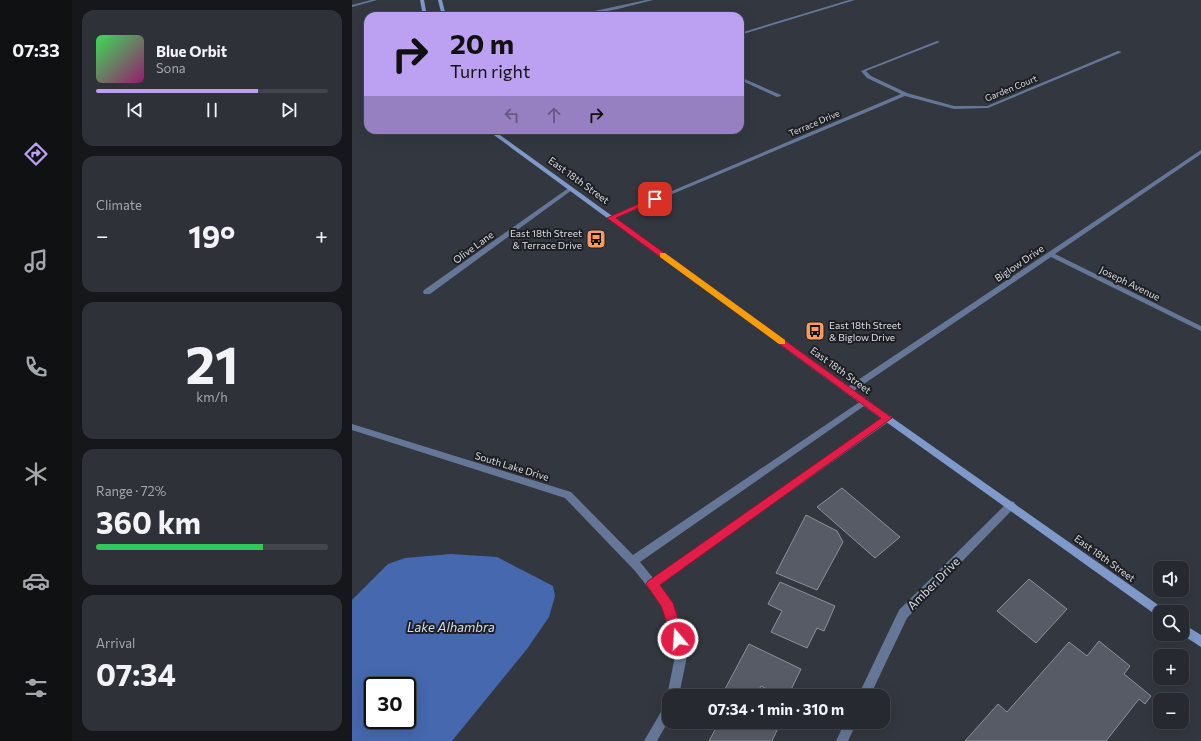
<!DOCTYPE html>
<html lang="en">
<head>
<meta charset="utf-8">
<style>
  :root { --surface:#262a30; --page:#2e3238; --text:#f1f3f6; --muted:#a4a7ab; --line:#42464c; --accent:#bca0f2 }
  body { margin:0; font-family:Commissioner,sans-serif; background:var(--page); color:var(--text); height:100vh; display:flex; flex-direction:column; font-size:15px; white-space:nowrap }
  * { box-sizing:border-box; margin:0 }
  p { font-size:13px; color:var(--muted) }
  .icon { flex:none; width:22px; height:22px; fill:none; stroke:currentColor; stroke-width:2; stroke-linecap:round; stroke-linejoin:round }
  .map { position:relative; flex:1; overflow:hidden }
  .panel { display:flex; flex-direction:column; gap:10px; padding:10px; background:#15171a; width:280px }
  .panel>* { flex:none }
  .banner { position:absolute; left:12px; top:12px; width:380px; height:122px; border-radius:12px; box-shadow:0 4px 16px #0002,0 0 0 1px var(--line); background:#bca0f2; color:#111; overflow:hidden }
  .fabs { position:absolute; left:801px; top:561px; display:grid; gap:8px }
  .fabs a { display:grid; place-items:center; width:36px; height:36px; border-radius:8px; background:var(--surface); box-shadow:0 4px 16px #0002,0 0 0 1px var(--line); font-size:20px }
  .speed { position:absolute; left:12px; top:677px; display:flex; gap:8px; font-size:20px; font-weight:700; text-align:center }
  .speed>* { display:grid; place-content:center; width:52px; height:52px; border-radius:50%; background:var(--surface); box-shadow:0 4px 16px #0002,0 0 0 1px var(--line); line-height:1 }
  .speed .limit { border:2px solid #111; border-radius:6px; background:#fff; color:#111 }
  .pin { position:absolute; display:grid; place-items:center; width:34px; height:34px; color:#fff; margin:-17px; border-radius:8px; box-shadow:0 2px 6px #0006 }
  .me { position:absolute; width:44px; margin:-22px; rotate:342deg; stroke-linejoin:round; filter:drop-shadow(0 0 3px #0008) }
  .turn { display:flex; align-items:center; gap:14px; height:84px; padding:0 20px; font-size:18px }
  .turn .icon { width:52px; height:52px; stroke-width:2.5 }
  .turn b { display:block; font-size:28px; line-height:34px }
  .lanes { display:flex; align-items:center; height:38px; padding:0 20px; background:#0003; justify-content:center; gap:20px; direction:ltr }
  .lanes .off { opacity:.35 }
  .big { font-size:30px; font-weight:700; line-height:1.1 }
  .panel .tile { flex:1; display:flex; flex-direction:column; justify-content:center; gap:6px; min-width:0; padding:0 14px; border-radius:12px; background:var(--page) }
  .panel .dial { align-items:center; gap:0 }
  .dial b { font-size:52px; line-height:1 }
  .song { display:flex; align-items:center; gap:12px }
  .cover { width:48px; height:48px; border-radius:6px; background:linear-gradient(135deg,hsl(130 70% 55%),hsl(320 70% 35%)) }
  .played { height:4px; border-radius:2px; background:linear-gradient(90deg,var(--accent) 70%,var(--line) 70%) }
  .keys { display:flex; justify-content:space-around; direction:ltr }
  .heat { display:flex; justify-content:space-between; align-items:center; font-size:22px; direction:ltr }
  .charge { height:6px; border-radius:3px; background:linear-gradient(90deg,#34c759 72%,var(--line) 0) }
  .trip { position:absolute; left:310px; top:689px; width:228px; height:40px; border-radius:12px; background:var(--surface); box-shadow:0 4px 16px #0002,0 0 0 1px var(--line); font-weight:700; line-height:40px; text-align:center }
  main { display:flex; flex:1; min-height:0 }
  .tab-bar { display:flex; flex-direction:column; width:72px; justify-content:space-around; align-items:center; background:#0f1113; color:var(--muted) }
  .tab-bar .icon { width:28px; height:28px }
  .tab-bar .current { color:var(--accent) }
  .tab-bar b { font-size:18px; color:var(--text) }
  .map>svg:first-child { display:block }
  .water { fill:#4568ae; fill-rule:evenodd }
  .building { fill:#565b65; stroke:#8b909a }
  .lines { fill:none; stroke-linecap:round; stroke-linejoin:round }
  .minor { fill:#667696; fill-rule:evenodd }
  .tertiary { fill:#667696; fill-rule:evenodd }
  .secondary { fill:#7f99cb; fill-rule:evenodd }
  .route { fill:#e11d48; stroke:#92132f }
  .slow { fill:#f59e0b }
  .labels { text-anchor:middle; dominant-baseline:central; stroke-width:4; stroke-linejoin:round; paint-order:stroke }
  .far-street-label { font-size:9px; fill:#dbdee3; stroke:#1d1f23 }
  .street-label { font-size:10px; fill:#dbdee3; stroke:#1d1f23 }
  .poi-label { font-size:10px; fill:#dbdee3; stroke:#1d1f23; text-anchor:end }
  .near-street-label { font-size:12px; fill:#dbdee3; stroke:#1d1f23 }
  .near-water-label { font-size:13px; font-style:italic; fill:#d3ddf1; stroke:#1d1f23 }
</style>
</head>
<body>
<main>
<nav class="tab-bar">
<b>07:33</b>
<svg class="icon current" aria-label="directions" viewBox="0 0 24 24"><path d="M12 3l9 9-9 9-9-9zM9 14v-3h6M13 9l2 2-2 2"/></svg>
<svg class="icon" aria-label="music" viewBox="0 0 24 24"><path d="M9 18V5l10-2v13"/><circle cx="6" cy="18" r="3"/><circle cx="16" cy="16" r="3"/></svg>
<svg class="icon" aria-label="phone" viewBox="0 0 24 24"><path d="M5 4h4l2 5-3 2q2 4 5 5l2-3 5 2v4C11 20 4 13 5 4z"/></svg>
<svg class="icon" aria-label="climate" viewBox="0 0 24 24"><path d="M12 3v18M4 7l16 10M4 17L20 7"/></svg>
<svg class="icon" aria-label="car" viewBox="0 0 24 24"><path d="M5 17H2v-5l4-1 3-4h7l3 4 3 1v5h-3M9 17h6M6 11h13"/><circle cx="7" cy="17" r="2"/><circle cx="17" cy="17" r="2"/></svg>
<svg class="icon" aria-label="filters" viewBox="0 0 24 24"><path d="M4 7h16M4 17h16"/><circle cx="9" cy="7" r="2"/><circle cx="15" cy="17" r="2"/></svg>
</nav>
<section class="panel">
<div class="tile">
<div class="song"><i class="cover"></i><div><b>Blue Orbit</b><p>Sona</p></div></div>
<div class="played"></div>
<div class="keys"><svg class="icon" aria-label="previous" viewBox="0 0 24 24"><path d="M18 5L8 12l10 7zM5 5v14"/></svg><svg class="icon" aria-label="pause" viewBox="0 0 24 24"><path d="M8 5v14M16 5v14"/></svg><svg class="icon" aria-label="next" viewBox="0 0 24 24"><path d="M6 5l10 7-10 7zM19 5v14"/></svg></div>
</div>
<div class="tile"><p>Climate</p>
<div class="heat"><a>−</a><b class="big">19°</b><a>+</a></div>
</div>
<div class="tile dial"><b>21</b><p>km/h</p></div>
<div class="tile"><p>Range · 72%</p><b class="big">360 km</b><div class="charge"></div></div>
<div class="tile"><p>Arrival</p><b class="big">07:34</b></div>
</section>
<div class="map">
<svg width="849" height="741" viewBox="0 0 849 741">
  <rect width="100%" height="100%" fill="#333840"/>
  <path class="water" d="M 99,554 L 145,557 L 201,586 L 203,596 L 197,617 L 175,649 L 100,741 L 0,741 L 0,600 L 36,564 L 53,558 ZM 21,686 L 55,686 L 55,720 L 21,720 Z"/>
  <g class="building">
    <path d="M 490,488 L 548,537 L 523,558 L 465,507 Z"/>
    <path d="M 454,515 L 485,531 L 491,542 L 465,590 L 424,573 Z"/>
    <path d="M 677,579 L 715,609 L 684,643 L 645,611 Z"/>
    <path d="M 428,582 L 483,606 L 472,631 L 465,628 L 455,648 L 419,632 L 430,611 L 416,604 Z"/>
    <path d="M 747,641 L 778,666 L 772,674 L 799,696 L 793,704 L 787,699 L 754,741 L 613,741 L 646,704 L 655,712 L 717,642 L 735,656 Z"/>
    <path d="M 397,644 L 449,669 L 436,696 L 428,696 L 409,686 L 404,696 L 387,696 L 373,689 Z"/>
    <path d="M 367,722 L 419,722 L 427,726 L 420,741 L 357,741 Z"/>
  </g>
  <g class="lines">
    <g class="minor">
      <path d="M 294,0 L 301,0 L 266,9 L 228,16 L 219,16 Z"/>
      <path d="M 497,0 L 503,0 L 388,35 L 388,33 Z"/>
      <path d="M 585,41 L 588,42 L 514,71 L 519,76 L 555,93 L 602,106 L 635,106 L 766,51 L 770,52 L 636,108 L 602,109 L 553,96 L 261,219 L 257,219 L 256,218 L 549,94 L 515,78 L 509,71 Z"/>
      <path d="M 388,77 L 429,95 L 429,96 L 425,97 L 388,80 Z"/>
      <path d="M 849,150 L 849,154 L 703,254 L 849,326 L 849,331 L 699,257 L 500,392 L 494,392 L 493,390 L 494,388 Z"/>
      <path d="M 218,187 L 221,189 L 220,190 L 78,294 L 72,294 L 71,292 L 72,290 Z"/>
      <path d="M 512,399 L 515,400 L 516,402 L 515,404 L 288,562 L 301,578 L 533,416 L 539,416 L 540,418 L 539,420 L 307,585 L 320,603 L 336,651 L 327,696 L 317,696 L 317,700 L 315,696 L 324,651 L 310,605 L 283,571 L 213,498 L 0,430 L 0,424 L 219,492 L 281,555 Z"/>
      <path d="M 659,501 L 662,502 L 664,505 L 662,508 L 555,618 L 518,696 L 506,696 L 547,610 L 656,502 Z"/>
      <path d="M 317,703 L 317,720 L 305,741 L 292,741 L 313,705 Z"/>
      <path d="M 493,722 L 505,722 L 496,741 L 484,741 Z"/>
    </g>
    <path class="tertiary" d="M 19,0 L 25,0 L 0,7 L 0,5 Z"/>
    <g class="secondary">
      <path d="M 68,0 L 72,0 L 75,16 L 71,16 Z"/>
      <path d="M 86,0 L 90,0 L 94,16 L 90,16 Z"/>
      <path d="M 135,130 L 141,130 L 522,405 L 812,609 L 813,612 L 808,612 L 808,617 L 804,615 L 516,409 Z"/>
      <path d="M 830,623 L 849,635 L 849,647 L 829,634 Z"/>
    </g>
  </g>
  <path class="route" d="M 300,198 L 306,199 L 264,218 L 540,418 L 308,585 L 321,603 L 333,639 L 331,643 L 326,645 L 322,643 L 309,606 L 294,584 L 296,581 L 529,418 L 255,218 Z"/>
  <path class="slow" d="M 308,253 L 313,253 L 433,340 L 433,344 L 427,344 L 308,257 Z"/>
  <defs>
    <g id="bus-square" transform="scale(1)"><rect x="-9" y="-9" width="18" height="18" rx="4" fill="#fe9b58" stroke="#1d1f23"/><path d="M-5-6H5V4H4V6H2V4H-2V6H-4V4H-5ZM-3.5-4V0h7V-4ZM-3.5 1.2v1.5H-2V1.2ZM2 1.2v1.5H3.5V1.2Z" fill="#111"/></g>
  </defs>
  <g fill-rule="evenodd">
    <use href="#bus-square" x="244" y="239"/>
    <use href="#bus-square" x="463" y="331"/>
  </g>
  <g class="labels">
    <g class="far-street-label">
      <text transform="translate(659 88) rotate(-22)">Garden Court</text>
      <text transform="translate(462 123) rotate(-23)">Terrace Drive</text>
    </g>
    <g class="street-label">
      <text transform="translate(227 180) rotate(36)">East 18th Street</text>
      <text transform="translate(121 247) rotate(-36)">Olive Lane</text>
      <text transform="translate(667 263) rotate(-34)">Biglow Drive</text>
      <text transform="translate(778 283) rotate(26)">Joseph Avenue</text>
      <text transform="translate(489 370) rotate(36)">East 18th Street</text>
      <text transform="translate(160 466) rotate(17)">South Lake Drive</text>
      <text transform="translate(753 558) rotate(36)">East 18th Street</text>
    </g>
    <g class="poi-label">
      <text x="230" y="233">East 18th Street<tspan x="230" dy="12">&amp; Terrace Drive</tspan></text>
      <text x="477" y="325" text-anchor="start">East 18th Street<tspan x="477" dy="12">&amp; Biglow Drive</tspan></text>
    </g>
    <g class="near-street-label">
      <text transform="translate(581 583) rotate(-45)">Amber Drive</text>
    </g>
    <g class="near-water-label">
      <text x="99" y="627">Lake Alhambra</text>
    </g>
  </g>
</svg>
<div class="fabs">
<a><svg class="icon" aria-label="sound" viewBox="0 0 24 24"><path d="M4 9h4l5-4v14l-5-4H4zM17 9q2 3 0 6"/></svg></a>
<a><svg class="icon" aria-label="search" viewBox="0 0 24 24"><circle cx="10" cy="10" r="6"/><path d="M15 15l6 6"/></svg></a>
<a>+</a>
<a>−</a>
</div>
<div class="speed"><div class="limit">30</div></div>
<div class="pin" style="left:303px;top:199px;background:#d93025"><svg class="icon" aria-label="arrive" viewBox="0 0 24 24"><path d="M6 21V4h12l-3 4 3 4H6"/></svg></div>
<svg class="me" style="left:326px;top:639px" viewBox="-20 -20 40 40"><circle r="17" fill="#e11d48" stroke="#fff" stroke-width="3"/><path d="M0-11L8 9 0 5-8 9z" fill="#fff"/></svg>
<div class="trip">07:34 · 1 min · 310 m</div>
<div class="banner">
<div class="turn"><svg class="icon" aria-label="right" viewBox="0 0 24 24"><path d="M7 20v-9h11M14 6l5 5-5 5"/></svg><div><b>20 m</b>Turn right</div></div>
<div class="lanes"><svg class="icon off" aria-label="left" viewBox="0 0 24 24"><path d="M17 20v-9H6M10 6l-5 5 5 5"/></svg><svg class="icon off" aria-label="ahead" viewBox="0 0 24 24"><path d="M12 20V5M6 11l6-6 6 6"/></svg><svg class="icon" aria-label="right" viewBox="0 0 24 24"><path d="M7 20v-9h11M14 6l5 5-5 5"/></svg></div>
</div>
</div>
</main>
</body>
</html>
